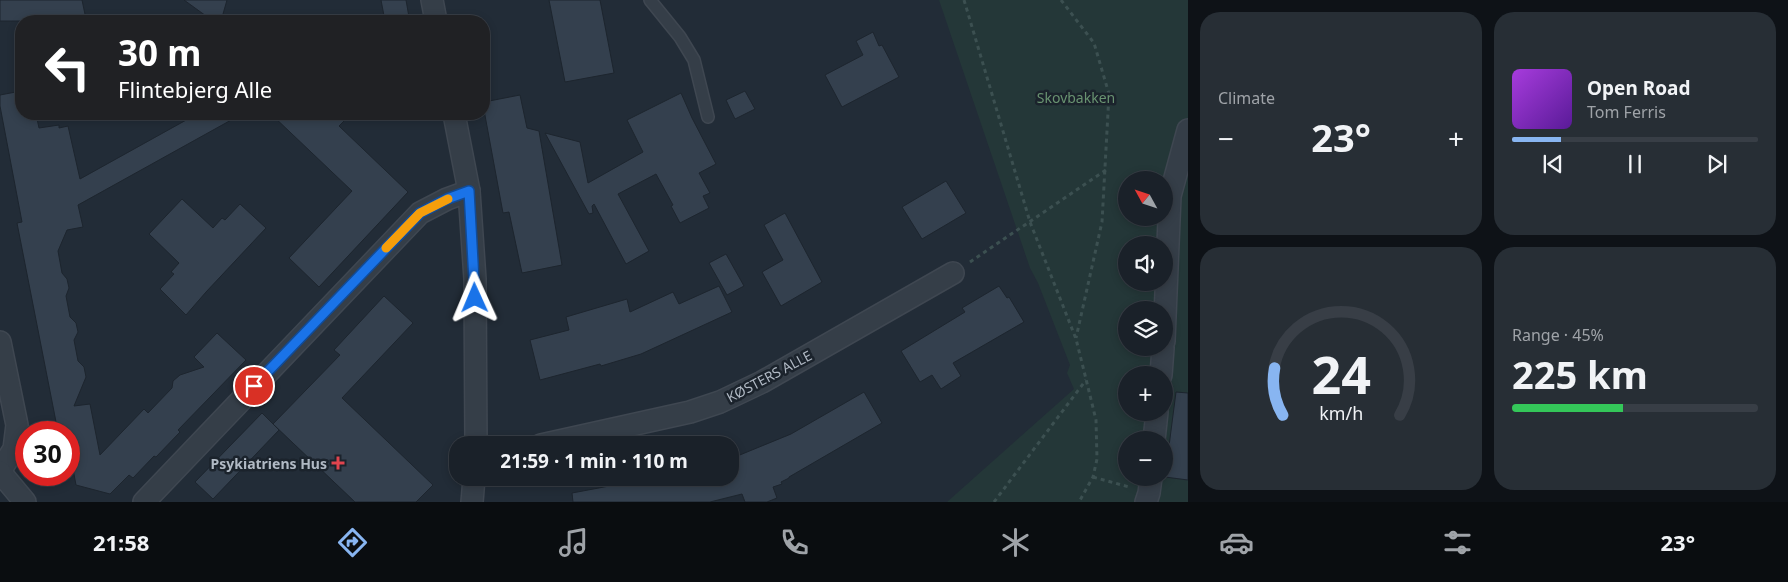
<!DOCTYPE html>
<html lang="en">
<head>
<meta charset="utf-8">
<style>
  :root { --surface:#1a2129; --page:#272e35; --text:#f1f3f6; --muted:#9fa3a8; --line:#383e46; --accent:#88b5f1 }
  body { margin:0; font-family:"Noto Sans",sans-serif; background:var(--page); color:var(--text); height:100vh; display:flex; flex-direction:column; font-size:19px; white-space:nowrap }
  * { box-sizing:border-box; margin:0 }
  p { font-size:16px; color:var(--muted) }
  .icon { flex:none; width:28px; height:28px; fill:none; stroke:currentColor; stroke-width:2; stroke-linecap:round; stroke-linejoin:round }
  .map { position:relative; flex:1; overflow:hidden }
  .drawer { display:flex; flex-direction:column; gap:12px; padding:12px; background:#0e1217; width:600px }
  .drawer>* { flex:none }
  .banner { position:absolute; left:15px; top:15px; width:475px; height:105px; border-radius:20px; box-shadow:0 2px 8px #0003,0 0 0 1px var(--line); background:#202124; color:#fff; overflow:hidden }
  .needle { width:32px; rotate:310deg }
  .tools { position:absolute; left:1118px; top:171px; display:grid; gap:10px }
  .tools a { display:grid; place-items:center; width:55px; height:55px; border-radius:50%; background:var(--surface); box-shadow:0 2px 8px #0003,0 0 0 1px var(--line); font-size:25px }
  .speed { position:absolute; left:15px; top:421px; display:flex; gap:10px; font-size:25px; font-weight:700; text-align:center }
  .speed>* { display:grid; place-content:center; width:65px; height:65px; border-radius:50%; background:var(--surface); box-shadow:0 2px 8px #0003,0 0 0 1px var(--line); line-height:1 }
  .speed .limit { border:8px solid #d22; background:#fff; color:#111 }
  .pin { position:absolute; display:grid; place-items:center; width:42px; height:42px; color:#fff; margin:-21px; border:2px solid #fff; border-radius:50%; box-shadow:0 1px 5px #0007 }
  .me { position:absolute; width:55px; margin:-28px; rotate:359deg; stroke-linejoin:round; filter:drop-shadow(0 0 4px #0008) }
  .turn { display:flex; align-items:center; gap:18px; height:105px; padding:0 20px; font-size:22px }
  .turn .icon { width:65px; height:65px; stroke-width:2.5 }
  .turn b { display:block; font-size:35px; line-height:42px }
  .big { font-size:38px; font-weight:700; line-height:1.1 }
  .drawer .tile { flex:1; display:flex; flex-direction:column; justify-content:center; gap:8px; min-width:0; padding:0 18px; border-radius:20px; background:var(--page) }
  .drawer .dial { align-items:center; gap:0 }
  .dial svg { height:130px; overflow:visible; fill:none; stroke:var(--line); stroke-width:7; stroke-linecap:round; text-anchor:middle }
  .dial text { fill:var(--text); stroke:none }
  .song { display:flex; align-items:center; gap:15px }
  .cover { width:60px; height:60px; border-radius:8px; background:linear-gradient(135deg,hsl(280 70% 55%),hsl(270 70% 35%)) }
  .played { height:5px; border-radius:2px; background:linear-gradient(90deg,var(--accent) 20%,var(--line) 20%) }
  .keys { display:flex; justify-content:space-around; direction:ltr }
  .heat { display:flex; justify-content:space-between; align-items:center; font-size:28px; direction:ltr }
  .charge { height:8px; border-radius:4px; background:linear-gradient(90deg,#34c759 45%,var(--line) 0) }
  .drawer .tiles { flex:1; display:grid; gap:12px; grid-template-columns:repeat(2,1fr) }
  .trip { position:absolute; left:449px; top:436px; width:290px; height:50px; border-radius:20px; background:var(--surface); box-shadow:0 2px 8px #0003,0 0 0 1px var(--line); font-weight:700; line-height:50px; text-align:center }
  .menu { display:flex; height:80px; justify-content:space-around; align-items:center; background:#0a0d10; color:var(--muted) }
  .menu .icon { width:35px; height:35px }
  .menu .on { color:var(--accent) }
  .menu b { font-size:22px; color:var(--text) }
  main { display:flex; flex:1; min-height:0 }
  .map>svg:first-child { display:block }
  .green { fill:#243738; fill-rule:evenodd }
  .building { fill:#34404e; stroke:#1d252e }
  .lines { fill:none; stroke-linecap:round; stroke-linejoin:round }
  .lane-casing { stroke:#3f4751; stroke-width:14 }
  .street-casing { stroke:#3f4751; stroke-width:24 }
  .path { stroke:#3c5051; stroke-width:3; stroke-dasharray:4 4; stroke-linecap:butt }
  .lane { stroke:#353e48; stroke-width:11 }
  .street { stroke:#353e48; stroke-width:21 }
  .route-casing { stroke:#114b97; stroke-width:12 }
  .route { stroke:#1a73e8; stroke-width:9 }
  .slow { stroke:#f59e0b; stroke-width:9 }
  .health-dot { fill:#e0444e; stroke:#1b232c; stroke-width:2 }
  .labels { text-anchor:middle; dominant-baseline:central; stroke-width:5; stroke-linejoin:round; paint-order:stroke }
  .park-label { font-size:14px; fill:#699371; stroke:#1b232c }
  .street-label { font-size:14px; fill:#b0b9c4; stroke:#1b232c }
  .poi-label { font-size:14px; font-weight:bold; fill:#b0b9c4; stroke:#1b232c; text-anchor:end }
</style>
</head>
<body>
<main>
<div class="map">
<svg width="1188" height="502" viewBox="0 0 1188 502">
  <rect width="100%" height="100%" fill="#222c37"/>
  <path class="green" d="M 939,0 L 1188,0 L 1188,502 L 947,502 L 1074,389 L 1067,373 L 1070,365 L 1038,283 L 1030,268 ZM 1126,180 L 1164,180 L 1164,218 L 1126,218 ZM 1126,245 L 1164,245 L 1164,282 L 1126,282 ZM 1126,310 L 1164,310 L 1164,348 L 1126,348 ZM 1126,375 L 1164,375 L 1164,412 L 1126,412 ZM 1126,440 L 1164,440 L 1164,478 L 1126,478 Z"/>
  <g class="building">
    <path d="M 0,0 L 82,0 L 86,19 L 75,21 L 0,21 Z"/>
    <path d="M 184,0 L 227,0 L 221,21 L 213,21 Z"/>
    <path d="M 381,0 L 406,0 L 409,17 L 385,21 Z"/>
    <path d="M 549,0 L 600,0 L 614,73 L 565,82 Z"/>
    <path d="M 873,32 L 879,46 L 882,45 L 899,77 L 842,107 L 825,75 L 863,55 L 856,41 Z"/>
    <path d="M 21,91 L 21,114 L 36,114 L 39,128 L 59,125 L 59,128 L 68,126 L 80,179 L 197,114 L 242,114 L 78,205 L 83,227 L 67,230 L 58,251 L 62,273 L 67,279 L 69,288 L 66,296 L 70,317 L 76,323 L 78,332 L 74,340 L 78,361 L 84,367 L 86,377 L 74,406 L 90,404 L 100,455 L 144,409 L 148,413 L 172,388 L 173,381 L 180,375 L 204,367 L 194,357 L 217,333 L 246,360 L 178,430 L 180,432 L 156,457 L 154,456 L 133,478 L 129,475 L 110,494 L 76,485 L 71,458 L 69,458 L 69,432 L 58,432 L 17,223 L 22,222 L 0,106 L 0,95 Z"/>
    <path d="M 745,91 L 755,109 L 735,119 L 726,100 Z"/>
    <path d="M 681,93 L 692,118 L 716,164 L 699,173 L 710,193 L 703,196 L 709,208 L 680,223 L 671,206 L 673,205 L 656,174 L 618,194 L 649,251 L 626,264 L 594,204 L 592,206 L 593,213 L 589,214 L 545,133 L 580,142 L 588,183 L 643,152 L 627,120 Z"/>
    <path d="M 520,95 L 527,128 L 539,131 L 562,265 L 522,273 L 509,212 L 503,213 L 484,110 L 484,102 Z"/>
    <path d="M 271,114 L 351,114 L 339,126 L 408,192 L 319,287 L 289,258 L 352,191 Z"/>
    <path d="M 946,181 L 966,213 L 922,239 L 902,207 Z"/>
    <path d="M 182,199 L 213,228 L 222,218 L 225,220 L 240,204 L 266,228 L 206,292 L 186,315 L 160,289 L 174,274 L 171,272 L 179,263 L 149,234 Z"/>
    <path d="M 785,213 L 822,282 L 781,306 L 762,272 L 783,260 L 764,225 Z"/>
    <path d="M 726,254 L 744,286 L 727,295 L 709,263 Z"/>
    <path d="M 719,286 L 732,312 L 641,354 L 601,366 L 600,364 L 540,380 L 530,340 L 569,330 L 566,317 L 627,299 L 630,312 L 673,292 L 679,304 Z"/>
    <path d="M 999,286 L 1007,298 L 1009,297 L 1024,322 L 953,363 L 961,376 L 941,389 L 932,375 L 920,382 L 901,351 L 965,312 L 962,308 Z"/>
    <path d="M 384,296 L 413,323 L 342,398 L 433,485 L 416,502 L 355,502 L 273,424 L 340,355 L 334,350 Z"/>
    <path d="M 864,392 L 882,423 L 789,477 L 789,478 L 781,482 L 782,484 L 773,487 L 777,498 L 767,502 L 745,502 L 742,494 L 710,502 L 573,502 L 572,493 L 652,478 L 730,478 L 730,459 L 791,434 Z"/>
    <path d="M 1176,392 L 1188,393 L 1188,480 L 1165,477 Z"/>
    <path d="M 262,413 L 279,430 L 213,499 L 195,482 Z"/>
  </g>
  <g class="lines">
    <g class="lane-casing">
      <path id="lane" d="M 650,0 L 680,37 L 694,60 L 708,117"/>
    </g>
    <g class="street-casing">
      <g id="street">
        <path d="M 432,0 L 436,21"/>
        <path d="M 454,114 L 469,191 L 475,279 L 476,445"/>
        <path d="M 1164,341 L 1170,196 L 1188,130"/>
        <path d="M 0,342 L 17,425 L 14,449 L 0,471"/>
        <path d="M 1161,375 L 1163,348"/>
        <path d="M 1154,440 L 1157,412"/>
        <path d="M 541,445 L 690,412 L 720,402 L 762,382 L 953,273"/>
        <path d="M 0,472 L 25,502"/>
        <path d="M 144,502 L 420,213 L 447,199 L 469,191"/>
        <path d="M 472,502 L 474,478"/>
        <path d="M 1146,502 L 1149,493 L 1151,478"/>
      </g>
    </g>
    <g class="path">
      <path d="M 964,0 L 1030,222 L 1076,339 L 1086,379 L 1096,420 L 1097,459 L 1093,477 L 1079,502"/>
      <path d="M 1061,0 L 1094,43 L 1109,94 L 1102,222 L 1076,338"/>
      <path d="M 970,262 L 1106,170"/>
      <path d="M 1093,477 L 1129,487"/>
      <path d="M 994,502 L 1086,380"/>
    </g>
    <use href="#lane" class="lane"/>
    <use href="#street" class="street"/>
  </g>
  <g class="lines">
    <g class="route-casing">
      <path id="route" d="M 254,386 L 420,213 L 447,199 L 469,191 L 475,298"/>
    </g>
    <use href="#route" class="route"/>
    <path class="slow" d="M 386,248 L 420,213 L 448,199"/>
  </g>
  <path class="health-dot" d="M335.5 455.5h5v5h5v5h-5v5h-5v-5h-5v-5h5z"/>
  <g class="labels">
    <g class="park-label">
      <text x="1076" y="97">Skovbakken</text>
    </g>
    <g class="street-label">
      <text transform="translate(769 376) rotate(-28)">KØSTERS ALLE</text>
    </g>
    <g class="poi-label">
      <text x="327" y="463">Psykiatriens Hus</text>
    </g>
  </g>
</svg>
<div class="tools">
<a><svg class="needle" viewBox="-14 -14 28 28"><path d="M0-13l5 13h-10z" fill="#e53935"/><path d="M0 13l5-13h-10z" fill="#9fa3a8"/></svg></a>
<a><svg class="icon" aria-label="sound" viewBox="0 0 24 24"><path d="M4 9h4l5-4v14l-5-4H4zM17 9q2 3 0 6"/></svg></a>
<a><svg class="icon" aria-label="layers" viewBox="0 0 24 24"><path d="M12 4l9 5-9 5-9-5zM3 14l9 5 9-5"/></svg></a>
<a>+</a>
<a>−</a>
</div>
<div class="speed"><div class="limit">30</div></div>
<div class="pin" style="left:254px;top:386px;background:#d93025"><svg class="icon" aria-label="arrive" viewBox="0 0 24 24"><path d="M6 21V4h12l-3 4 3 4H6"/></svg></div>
<svg class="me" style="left:475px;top:298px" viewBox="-20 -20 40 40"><path d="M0-17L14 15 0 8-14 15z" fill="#1a73e8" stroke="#fff" stroke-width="4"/></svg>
<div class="trip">21:59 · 1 min · 110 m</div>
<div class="banner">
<div class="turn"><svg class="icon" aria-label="left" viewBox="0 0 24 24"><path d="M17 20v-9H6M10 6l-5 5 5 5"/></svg><div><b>30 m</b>Flintebjerg Alle</div></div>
</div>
</div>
<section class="drawer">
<div class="tiles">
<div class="tile"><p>Climate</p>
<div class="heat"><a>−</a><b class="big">23°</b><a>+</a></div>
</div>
<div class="tile">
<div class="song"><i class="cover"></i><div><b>Open Road</b><p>Tom Ferris</p></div></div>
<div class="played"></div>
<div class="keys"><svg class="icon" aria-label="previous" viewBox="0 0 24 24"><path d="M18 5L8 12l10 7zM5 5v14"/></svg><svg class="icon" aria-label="pause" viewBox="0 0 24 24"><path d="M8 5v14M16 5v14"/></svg><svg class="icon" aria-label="next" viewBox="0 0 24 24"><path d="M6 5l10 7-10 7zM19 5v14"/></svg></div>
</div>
<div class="tile dial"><svg viewBox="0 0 100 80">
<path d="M14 69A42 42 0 1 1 86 69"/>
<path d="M14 69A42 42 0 0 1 9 40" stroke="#88b5f1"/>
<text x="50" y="56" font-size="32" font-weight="700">24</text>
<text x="50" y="72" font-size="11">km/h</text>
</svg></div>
<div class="tile"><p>Range · 45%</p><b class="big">225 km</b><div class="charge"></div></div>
</div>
</section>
</main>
<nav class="menu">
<b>21:58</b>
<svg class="icon on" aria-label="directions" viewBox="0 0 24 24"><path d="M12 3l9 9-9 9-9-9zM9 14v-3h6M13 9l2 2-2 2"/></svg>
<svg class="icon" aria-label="music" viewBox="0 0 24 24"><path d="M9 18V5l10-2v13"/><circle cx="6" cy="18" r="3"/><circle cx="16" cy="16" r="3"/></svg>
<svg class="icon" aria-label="phone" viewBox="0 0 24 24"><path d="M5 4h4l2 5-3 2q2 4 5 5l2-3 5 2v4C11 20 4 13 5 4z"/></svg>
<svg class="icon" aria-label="climate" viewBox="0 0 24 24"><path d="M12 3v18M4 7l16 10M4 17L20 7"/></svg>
<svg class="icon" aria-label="car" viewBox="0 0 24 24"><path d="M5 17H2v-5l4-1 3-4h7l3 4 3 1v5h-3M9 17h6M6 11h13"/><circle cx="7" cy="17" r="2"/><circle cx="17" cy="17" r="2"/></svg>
<svg class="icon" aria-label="filters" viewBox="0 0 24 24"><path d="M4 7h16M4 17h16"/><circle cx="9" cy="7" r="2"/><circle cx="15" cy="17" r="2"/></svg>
<b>23°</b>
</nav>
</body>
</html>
